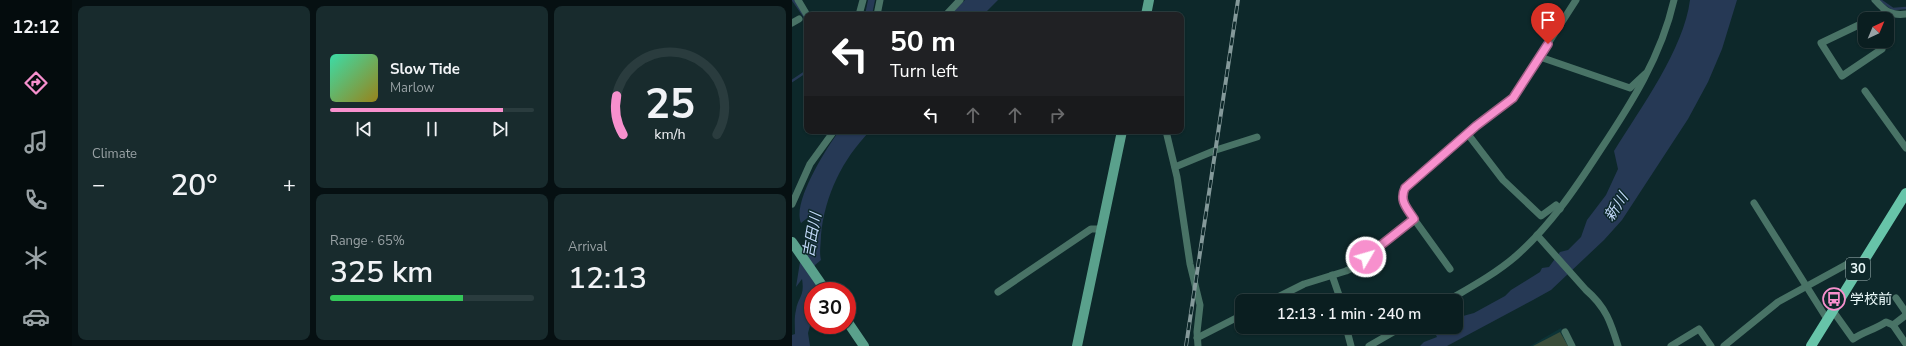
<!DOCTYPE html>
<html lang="en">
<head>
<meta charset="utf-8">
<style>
  :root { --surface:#0a1e20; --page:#182b2d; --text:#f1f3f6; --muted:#99a2a5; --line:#2a3c3e; --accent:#f790cd }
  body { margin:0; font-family:"Nunito Sans","Noto Sans JP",sans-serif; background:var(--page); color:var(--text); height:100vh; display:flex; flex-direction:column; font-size:15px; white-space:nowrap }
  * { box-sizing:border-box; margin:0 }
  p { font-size:13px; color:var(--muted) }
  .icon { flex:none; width:22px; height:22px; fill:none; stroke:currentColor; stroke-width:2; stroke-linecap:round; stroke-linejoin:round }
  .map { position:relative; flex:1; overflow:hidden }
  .drawer { display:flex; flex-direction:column; gap:6px; padding:6px; background:#061012; width:720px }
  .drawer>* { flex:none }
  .top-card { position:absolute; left:12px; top:12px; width:380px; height:122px; border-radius:8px; box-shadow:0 1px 3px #0004,0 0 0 1px var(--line); background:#202124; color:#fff; overflow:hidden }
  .needle { width:26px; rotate:44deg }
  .buttons { position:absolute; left:1066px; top:12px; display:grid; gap:8px }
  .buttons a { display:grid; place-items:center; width:36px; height:36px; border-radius:8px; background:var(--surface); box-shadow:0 1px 3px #0004,0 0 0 1px var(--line); font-size:20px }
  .speed { position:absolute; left:12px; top:282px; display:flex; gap:8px; font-size:20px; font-weight:700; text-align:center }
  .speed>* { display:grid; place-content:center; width:52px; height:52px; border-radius:50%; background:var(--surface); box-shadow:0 1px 3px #0004,0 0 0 1px var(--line); line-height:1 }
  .speed .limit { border:6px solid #d22; background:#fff; color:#111 }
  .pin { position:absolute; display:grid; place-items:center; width:34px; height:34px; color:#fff; margin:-41px -17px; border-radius:50% 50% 50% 0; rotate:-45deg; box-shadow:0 0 4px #0007 }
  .pin .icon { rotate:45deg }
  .me { position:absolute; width:44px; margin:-22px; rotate:52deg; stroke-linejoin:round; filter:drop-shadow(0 0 3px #0008) }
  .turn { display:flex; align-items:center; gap:14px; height:84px; padding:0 20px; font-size:18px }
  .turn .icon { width:52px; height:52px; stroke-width:2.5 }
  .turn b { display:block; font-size:28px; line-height:34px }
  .lanes { display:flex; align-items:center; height:38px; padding:0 20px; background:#0003; justify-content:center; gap:20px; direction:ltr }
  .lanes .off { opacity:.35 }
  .big { font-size:30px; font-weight:600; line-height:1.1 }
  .drawer .widget { flex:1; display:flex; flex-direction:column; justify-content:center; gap:6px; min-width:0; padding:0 14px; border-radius:8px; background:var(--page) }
  .drawer .dial { align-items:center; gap:0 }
  .dial svg { height:104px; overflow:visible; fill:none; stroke:var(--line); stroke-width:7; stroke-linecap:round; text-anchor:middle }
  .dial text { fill:var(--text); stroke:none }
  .song { display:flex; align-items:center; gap:12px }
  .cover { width:48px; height:48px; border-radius:6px; background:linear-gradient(135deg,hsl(160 70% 55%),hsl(50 70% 35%)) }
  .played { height:4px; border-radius:2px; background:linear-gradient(90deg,var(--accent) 85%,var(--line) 85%) }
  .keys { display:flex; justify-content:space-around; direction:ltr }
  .heat { display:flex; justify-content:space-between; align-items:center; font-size:22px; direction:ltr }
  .charge { height:6px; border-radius:3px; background:linear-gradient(90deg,#34c759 65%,var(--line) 0) }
  .drawer .tiles { flex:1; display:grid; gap:6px; grid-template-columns:repeat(3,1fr) }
  .widget:first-child { grid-row:span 2 }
  .trip { position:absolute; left:443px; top:294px; width:228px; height:40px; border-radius:8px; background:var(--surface); box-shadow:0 1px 3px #0004,0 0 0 1px var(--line); font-weight:600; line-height:40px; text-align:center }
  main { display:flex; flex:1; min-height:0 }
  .tab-bar { display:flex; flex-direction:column; width:72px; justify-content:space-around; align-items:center; background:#040c0d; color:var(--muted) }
  .tab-bar .icon { width:28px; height:28px }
  .tab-bar .on { color:var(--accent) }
  .tab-bar b { font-size:18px; color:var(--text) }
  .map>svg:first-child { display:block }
  .built { fill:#0c3336 }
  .green { fill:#3a4d3a }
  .water { fill:#263955 }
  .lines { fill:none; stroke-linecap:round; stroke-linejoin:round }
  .stream { stroke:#263955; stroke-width:2.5 }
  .street { stroke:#497366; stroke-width:7 }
  .secondary { stroke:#5aa18c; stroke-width:10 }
  .primary { stroke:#67c4a9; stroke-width:10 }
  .rail-casing { stroke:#84999a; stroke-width:4 }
  .rail { stroke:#0d282a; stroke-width:2.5; stroke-dasharray:8; stroke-linecap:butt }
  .route-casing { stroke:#a15e85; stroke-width:10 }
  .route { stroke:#f790cd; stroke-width:7 }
  .labels { text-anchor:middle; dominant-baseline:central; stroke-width:3; stroke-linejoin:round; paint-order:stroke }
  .shield { fill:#0d282a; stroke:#a6b9ba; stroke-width:1 }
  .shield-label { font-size:13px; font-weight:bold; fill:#e8f7f8 }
  .poi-label { font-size:14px; fill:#e8f7f8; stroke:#0d282a; text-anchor:start }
  .water-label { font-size:15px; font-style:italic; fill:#c2d8f9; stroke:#0d282a }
</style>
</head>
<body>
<main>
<nav class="tab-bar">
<b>12:12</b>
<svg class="icon on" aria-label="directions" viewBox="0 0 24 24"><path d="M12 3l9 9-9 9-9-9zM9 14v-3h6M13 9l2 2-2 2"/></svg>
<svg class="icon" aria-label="music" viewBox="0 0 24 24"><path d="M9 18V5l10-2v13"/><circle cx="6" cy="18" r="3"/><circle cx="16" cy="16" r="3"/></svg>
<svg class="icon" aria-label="phone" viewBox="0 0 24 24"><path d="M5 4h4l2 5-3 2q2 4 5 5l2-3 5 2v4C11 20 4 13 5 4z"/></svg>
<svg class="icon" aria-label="climate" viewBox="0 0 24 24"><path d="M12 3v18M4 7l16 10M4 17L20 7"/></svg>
<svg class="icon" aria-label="car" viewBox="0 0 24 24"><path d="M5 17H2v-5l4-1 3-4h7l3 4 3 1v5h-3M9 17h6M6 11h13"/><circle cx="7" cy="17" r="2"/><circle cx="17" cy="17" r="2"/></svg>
</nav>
<section class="drawer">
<div class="tiles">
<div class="widget"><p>Climate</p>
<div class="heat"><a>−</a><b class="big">20°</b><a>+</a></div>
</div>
<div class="widget">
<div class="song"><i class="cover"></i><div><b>Slow Tide</b><p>Marlow</p></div></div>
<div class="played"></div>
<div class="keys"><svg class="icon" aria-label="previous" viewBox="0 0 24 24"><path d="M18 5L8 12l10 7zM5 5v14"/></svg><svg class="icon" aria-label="pause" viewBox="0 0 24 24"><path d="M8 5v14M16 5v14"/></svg><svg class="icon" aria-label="next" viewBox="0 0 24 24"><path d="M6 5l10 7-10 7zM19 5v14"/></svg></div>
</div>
<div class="widget dial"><svg viewBox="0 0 100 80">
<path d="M14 69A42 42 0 1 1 86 69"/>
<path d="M14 69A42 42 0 0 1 9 39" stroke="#f790cd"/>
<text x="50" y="56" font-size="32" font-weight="700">25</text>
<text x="50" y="72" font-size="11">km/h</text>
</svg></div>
<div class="widget"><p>Range · 65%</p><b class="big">325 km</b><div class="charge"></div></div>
<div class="widget"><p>Arrival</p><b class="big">12:13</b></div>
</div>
</section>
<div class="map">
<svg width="1114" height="346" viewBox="0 0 1114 346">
  <rect width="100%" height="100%" fill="#0d282a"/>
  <path class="built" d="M 769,328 L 778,346 L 738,346 Z"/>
  <path class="green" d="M 768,332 L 776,346 L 741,346 Z"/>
  <g class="water">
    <path d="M 76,0 L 83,0 L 80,15 L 73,15 Z"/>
    <path d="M 173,0 L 206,0 L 191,15 L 158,15 Z"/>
    <path d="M 898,0 L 945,0 L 930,49 L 916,82 L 896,119 L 830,220 L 812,240 L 759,290 L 741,300 L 655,346 L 628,346 L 632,342 L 645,337 L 643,333 L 646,332 L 649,334 L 659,327 L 664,327 L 664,322 L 671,316 L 682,313 L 713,296 L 719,290 L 748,272 L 750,268 L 757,267 L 768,252 L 776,250 L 789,237 L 795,220 L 814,195 L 826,169 L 822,151 C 848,109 892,49 898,0 Z"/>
    <path d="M 47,131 L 78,131 C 50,160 33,195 29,235 C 29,243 27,252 29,260 L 23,265 L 20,277 L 26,288 L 25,291 L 21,291 L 21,315 L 16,333 L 18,346 L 0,346 L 0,335 L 3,334 C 3,326 2,318 4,310 C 6,297 13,297 10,279 L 4,287 L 8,262 L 14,251 L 18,216 L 9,223 C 0,202 34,149 47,131 Z"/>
  </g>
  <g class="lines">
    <g class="stream">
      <path d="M 1,0 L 15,20"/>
      <path d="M 1088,0 L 1101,9 L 1114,8"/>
      <path d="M 0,81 L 15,71"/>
    </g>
    <g class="street">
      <path d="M 6,0 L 15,15"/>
      <path d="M 1083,0 C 1093,11 1099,16 1114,14"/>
      <path d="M 67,15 L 71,0"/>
      <path d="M 85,15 L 88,0"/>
      <path d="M 154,15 L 168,0"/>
      <path d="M 1079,19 L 1094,12"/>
      <path d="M 1073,22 L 1029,43 L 1050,76 L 1090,49 L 1085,41"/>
      <path d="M 0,23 L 7,19"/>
      <path d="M 748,57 L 838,88 L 853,74"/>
      <path d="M 1073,91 L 1114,148"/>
      <path d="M 374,131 L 385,177 L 398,264 L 408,305 L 405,332 L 406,346"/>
      <path d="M 675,133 L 711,180 L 749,216 L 764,205 L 768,209"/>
      <path d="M 383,167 L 424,150 L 465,137"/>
      <path d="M 962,203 L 1035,319"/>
      <path d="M 0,204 L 18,164 L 42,131"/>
      <path d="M 622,219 L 658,269"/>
      <path d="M 745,235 L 794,290 C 814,307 819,323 826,346"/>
      <path d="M 540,275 L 549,301"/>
      <path d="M 206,292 L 299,229 L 309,229"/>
      <path d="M 1104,298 L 1113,311 L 1114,315"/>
      <path d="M 478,301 L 512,284 L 554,271 L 564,266 L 622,219 C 615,208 607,201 613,188 L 683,126 L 721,98 L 784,0"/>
      <path d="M 655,301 C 679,287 703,274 724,256 C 758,226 783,189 807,152 C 839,104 869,57 882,0"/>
      <path d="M 1041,311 L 1061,339 C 1073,331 1082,330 1094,322 L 1101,325 L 1114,315"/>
      <path d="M 1101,325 L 1114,344"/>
      <path d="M 554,327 L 559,346"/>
      <path d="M 773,332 L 780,346"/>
      <path d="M 405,338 L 450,315"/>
      <path d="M 577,346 L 610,327"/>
      <path d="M 879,346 L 907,329 L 919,346"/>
      <path d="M 932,346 L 986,302 L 1059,262 L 1070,264"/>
    </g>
    <g class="secondary">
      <path d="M 354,15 L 357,0"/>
      <path d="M 0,242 L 34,291"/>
      <path d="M 55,321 L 72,346"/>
      <path d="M 285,346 L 330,131"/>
    </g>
    <path class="primary" d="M 1019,346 L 1114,193"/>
    <g class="rail-casing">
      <path id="rail" d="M 394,346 L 446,0"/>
    </g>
    <use href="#rail" class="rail"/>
  </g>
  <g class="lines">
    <g class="route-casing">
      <path id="route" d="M 574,257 L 622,219 C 615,208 607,201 613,188 L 684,126 L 721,98 L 756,44"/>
    </g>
    <use href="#route" class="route"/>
  </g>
  <defs>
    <g id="bus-ring" transform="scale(1.15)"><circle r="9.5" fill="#0d282a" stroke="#f790cd" stroke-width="1.5"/><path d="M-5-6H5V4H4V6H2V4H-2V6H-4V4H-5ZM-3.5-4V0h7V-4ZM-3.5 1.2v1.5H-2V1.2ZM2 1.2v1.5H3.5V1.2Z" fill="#f790cd"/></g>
  </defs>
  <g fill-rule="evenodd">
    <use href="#bus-ring" x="1042" y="299"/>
  </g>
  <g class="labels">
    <rect class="shield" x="1054" y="258" width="24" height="22" rx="3"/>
    <g class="shield-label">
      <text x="1066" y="269">30</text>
    </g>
    <g class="poi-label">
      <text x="1058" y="299">学校前</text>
    </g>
    <g class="water-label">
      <text transform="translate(824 207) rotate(-57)">新川</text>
      <text transform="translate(20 235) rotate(-80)">吉田川</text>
    </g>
  </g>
</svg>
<div class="buttons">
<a><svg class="needle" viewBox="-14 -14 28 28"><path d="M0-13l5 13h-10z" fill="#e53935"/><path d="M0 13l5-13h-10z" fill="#99a2a5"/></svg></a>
</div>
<div class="speed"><div class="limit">30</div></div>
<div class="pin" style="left:756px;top:44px;background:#d93025"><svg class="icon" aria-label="arrive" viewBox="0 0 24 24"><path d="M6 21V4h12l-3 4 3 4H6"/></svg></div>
<svg class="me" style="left:574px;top:257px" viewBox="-20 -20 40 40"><circle r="17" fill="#f790cd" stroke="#fff" stroke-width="3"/><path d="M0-11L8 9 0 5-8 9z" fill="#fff"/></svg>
<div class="trip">12:13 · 1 min · 240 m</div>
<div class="top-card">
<div class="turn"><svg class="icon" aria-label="left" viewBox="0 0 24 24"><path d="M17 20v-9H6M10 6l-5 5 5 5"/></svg><div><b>50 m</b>Turn left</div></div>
<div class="lanes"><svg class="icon" aria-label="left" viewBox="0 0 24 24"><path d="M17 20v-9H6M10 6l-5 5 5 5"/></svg><svg class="icon off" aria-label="ahead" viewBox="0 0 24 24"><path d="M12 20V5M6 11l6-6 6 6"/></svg><svg class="icon off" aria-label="ahead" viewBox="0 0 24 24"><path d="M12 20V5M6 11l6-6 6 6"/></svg><svg class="icon off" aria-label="right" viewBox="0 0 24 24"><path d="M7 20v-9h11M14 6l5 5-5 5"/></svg></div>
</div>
</div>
</main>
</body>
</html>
